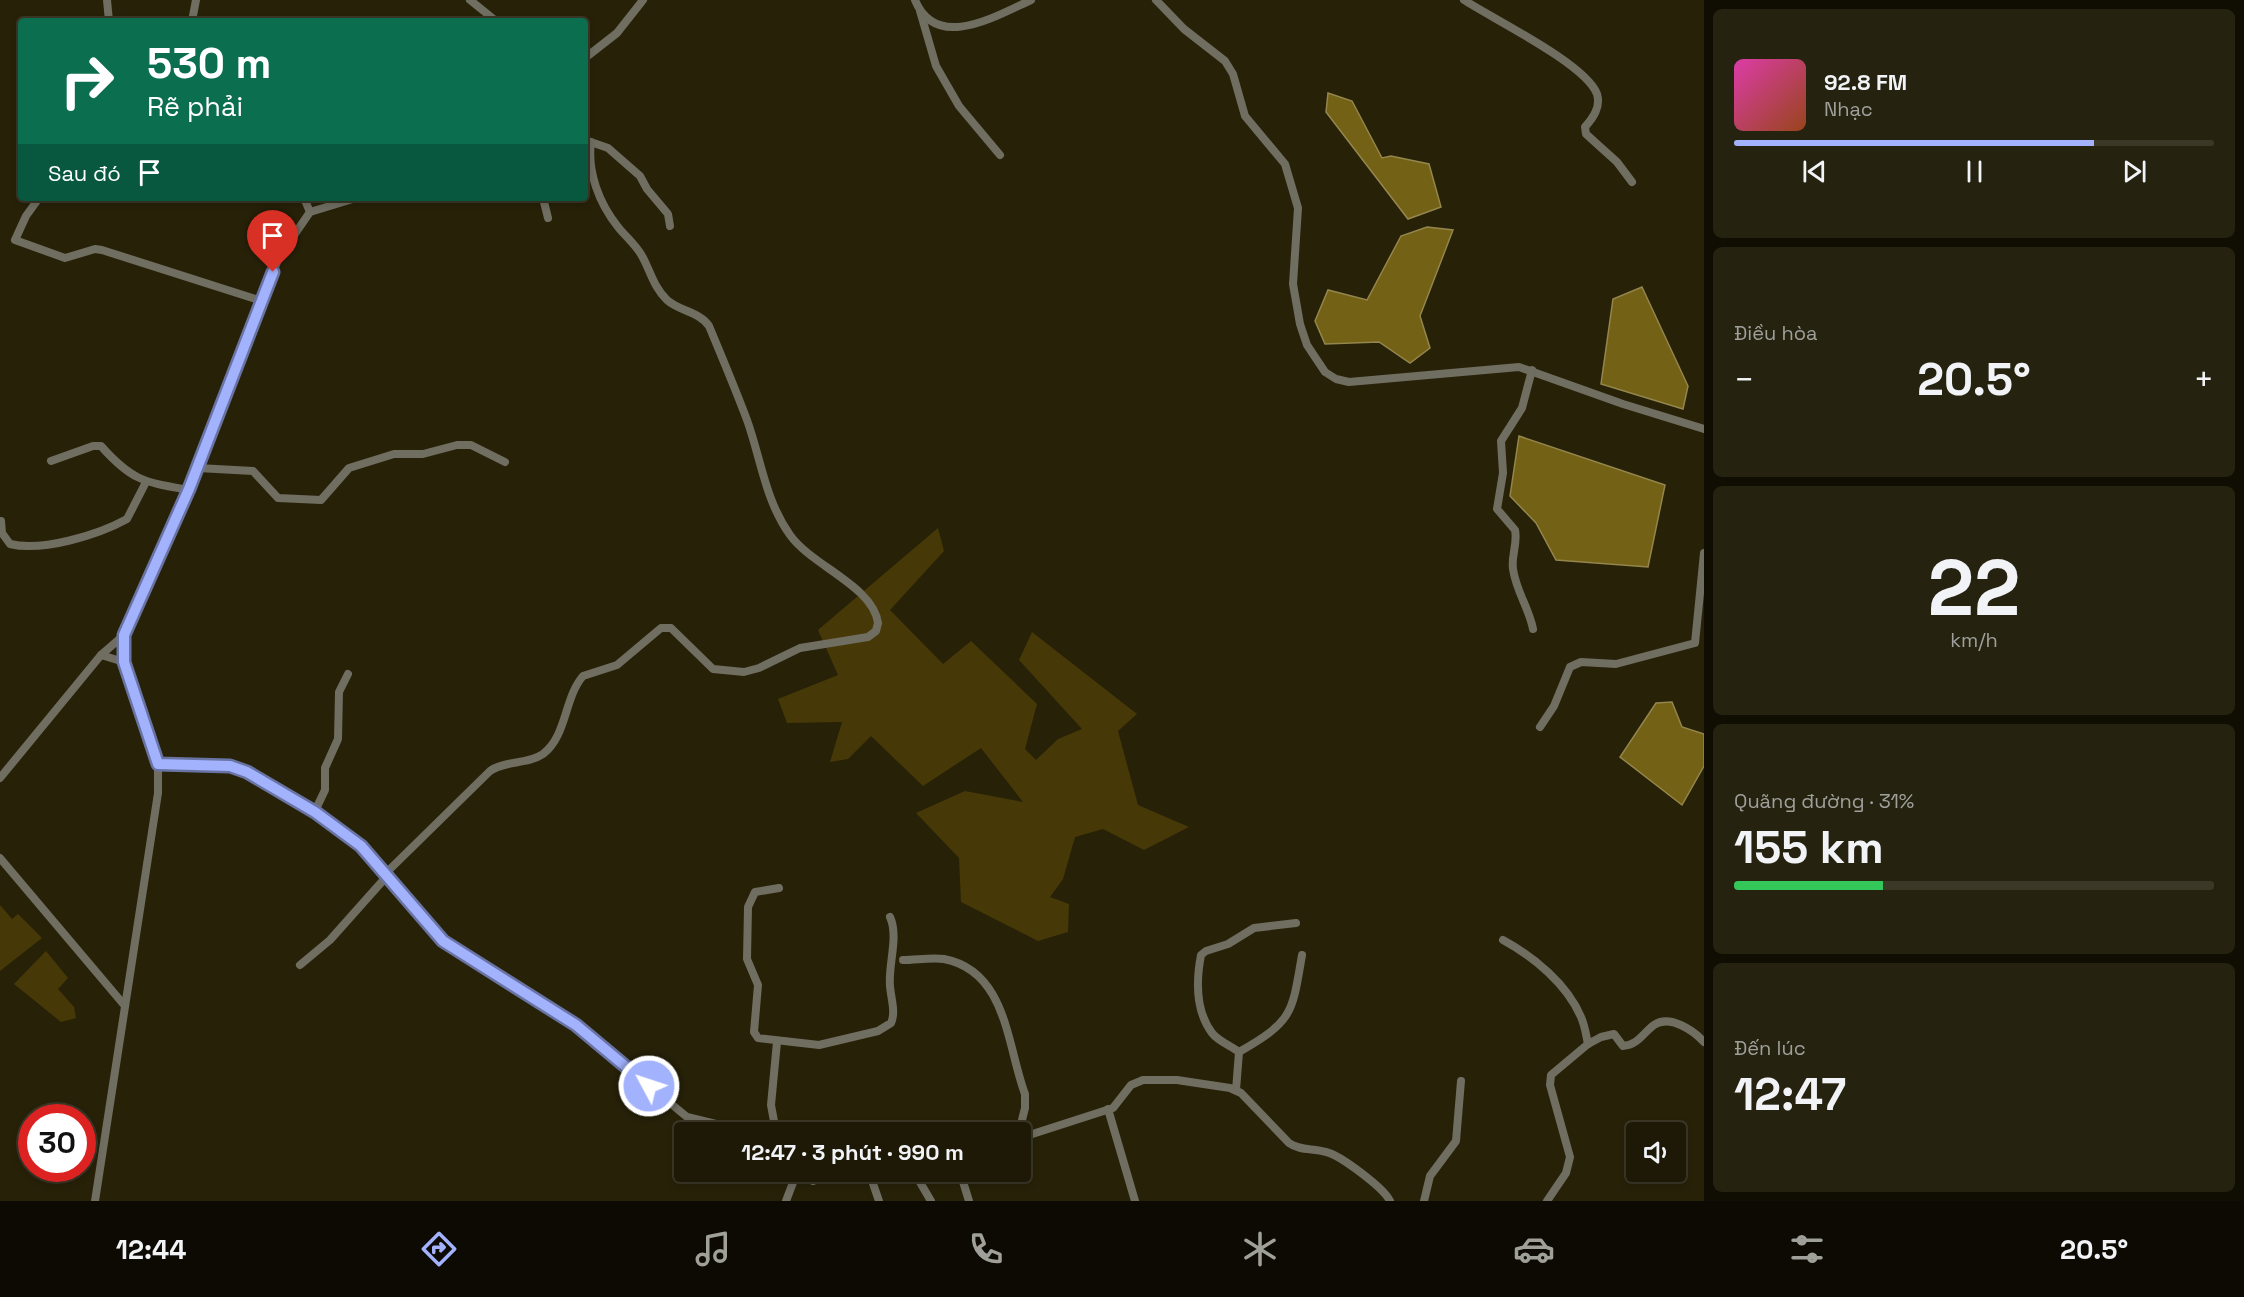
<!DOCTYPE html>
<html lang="vi">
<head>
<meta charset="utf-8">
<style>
  :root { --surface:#1d1906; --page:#252210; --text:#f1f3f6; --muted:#a0a09b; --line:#3b3828; --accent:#a2b2fd }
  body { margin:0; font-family:"Space Grotesk",sans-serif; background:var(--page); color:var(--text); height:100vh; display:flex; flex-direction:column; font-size:22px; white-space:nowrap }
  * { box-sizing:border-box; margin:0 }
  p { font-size:20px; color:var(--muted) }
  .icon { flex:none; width:33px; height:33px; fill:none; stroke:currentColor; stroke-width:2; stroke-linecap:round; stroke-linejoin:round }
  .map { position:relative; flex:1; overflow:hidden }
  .details { display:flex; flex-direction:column; gap:9px; padding:9px; background:#100e03; width:540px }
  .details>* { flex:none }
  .top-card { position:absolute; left:18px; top:18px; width:570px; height:183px; border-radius:6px; box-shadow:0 3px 9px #0003,0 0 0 2px var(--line); background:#0b6e4f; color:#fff; overflow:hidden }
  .tools { position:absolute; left:1626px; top:1122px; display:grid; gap:12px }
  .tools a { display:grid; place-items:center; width:60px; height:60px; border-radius:6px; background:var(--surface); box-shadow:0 3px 9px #0003,0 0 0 2px var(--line); font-size:30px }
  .speed { position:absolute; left:18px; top:1104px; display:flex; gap:12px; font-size:30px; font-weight:700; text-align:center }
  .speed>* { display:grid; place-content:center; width:78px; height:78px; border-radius:50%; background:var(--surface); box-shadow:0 3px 9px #0003,0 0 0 2px var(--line); line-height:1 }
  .speed .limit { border:9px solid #d22; background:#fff; color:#111 }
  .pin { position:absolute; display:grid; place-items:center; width:51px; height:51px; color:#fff; margin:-62px -26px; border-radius:50% 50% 50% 0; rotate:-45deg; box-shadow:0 0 6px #0007 }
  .pin .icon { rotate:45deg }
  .me { position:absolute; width:66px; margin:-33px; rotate:310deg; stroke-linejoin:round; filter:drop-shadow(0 0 4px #0008) }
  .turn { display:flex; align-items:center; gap:21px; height:126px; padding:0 30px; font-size:27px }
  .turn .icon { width:78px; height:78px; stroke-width:2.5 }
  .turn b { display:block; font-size:42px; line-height:51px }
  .then { display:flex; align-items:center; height:57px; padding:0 30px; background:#0003; gap:12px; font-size:22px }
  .big { font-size:45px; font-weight:700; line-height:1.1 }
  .details .tile { flex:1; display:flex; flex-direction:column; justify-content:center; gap:9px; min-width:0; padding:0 21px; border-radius:9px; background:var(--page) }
  .details .dial { align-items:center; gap:0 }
  .dial b { font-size:78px; line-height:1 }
  .song { display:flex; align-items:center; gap:18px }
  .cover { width:72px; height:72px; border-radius:9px; background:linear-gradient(135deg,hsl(320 70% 55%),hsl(20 70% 35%)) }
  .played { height:6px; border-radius:3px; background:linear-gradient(90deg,var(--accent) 75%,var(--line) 75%) }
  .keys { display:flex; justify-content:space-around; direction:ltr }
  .heat { display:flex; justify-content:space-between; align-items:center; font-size:33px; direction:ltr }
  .charge { height:9px; border-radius:4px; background:linear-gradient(90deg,#34c759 31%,var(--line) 0) }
  .trip { position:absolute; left:674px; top:1122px; width:357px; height:60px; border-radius:6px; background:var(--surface); box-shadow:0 3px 9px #0003,0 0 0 2px var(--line); font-weight:700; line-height:60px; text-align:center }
  .tab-bar { display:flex; height:96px; justify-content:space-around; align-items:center; background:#0c0a02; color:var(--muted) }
  .tab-bar .icon { width:42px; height:42px }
  .tab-bar .selected { color:var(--accent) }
  .tab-bar b { font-size:27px; color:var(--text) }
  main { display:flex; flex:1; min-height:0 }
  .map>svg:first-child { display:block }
  .green { fill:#463907 }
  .water { fill:#736115; stroke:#94864c; stroke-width:1.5 }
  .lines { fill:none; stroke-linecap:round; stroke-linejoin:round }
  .street { stroke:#706d61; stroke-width:8 }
  .route-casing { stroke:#6974a4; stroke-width:15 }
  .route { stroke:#a2b2fd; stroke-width:10 }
</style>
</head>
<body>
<main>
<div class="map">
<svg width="1704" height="1201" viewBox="0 0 1704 1201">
  <rect width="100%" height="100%" fill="#272108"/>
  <g class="green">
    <path d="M 938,528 L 944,551 L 890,610 L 943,664 L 971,641 L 1037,704 L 1025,749 L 1036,760 L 1058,739 L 1082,729 L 1019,660 L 1032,632 L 1137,714 L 1118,731 L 1138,805 L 1189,827 L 1144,850 L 1103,829 L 1075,837 L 1063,879 L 1050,897 L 1069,904 L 1068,932 L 1038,941 L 961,902 L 959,858 L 916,813 L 965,791 L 1023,802 L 981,748 L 923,786 L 871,736 L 848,759 L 830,762 L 842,722 L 787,723 L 778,699 L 838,675 L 818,630 Z"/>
    <path d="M 0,905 L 12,919 L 18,914 L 42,938 L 0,971 Z"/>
    <path d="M 46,951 L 68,978 L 58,989 L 74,1007 L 76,1018 L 61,1022 L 14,984 Z"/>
  </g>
  <g class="water">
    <path d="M 1328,93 L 1352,101 L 1382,158 L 1391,156 L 1429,164 L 1441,207 L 1408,219 L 1326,112 Z"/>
    <path d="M 1427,227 L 1453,230 L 1420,316 L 1430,348 L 1410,363 L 1379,342 L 1325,344 L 1315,321 L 1328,290 L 1367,300 L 1401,236 Z"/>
    <path d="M 1642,287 L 1688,386 L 1683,409 L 1601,384 L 1613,299 Z"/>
    <path d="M 1519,436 L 1665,485 L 1648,567 L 1556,560 L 1536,523 L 1510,496 Z"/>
    <path d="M 1672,702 L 1682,727 L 1704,734 L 1704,766 L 1682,805 L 1620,757 L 1656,703 Z"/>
  </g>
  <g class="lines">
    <g class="street">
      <path d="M 107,0 L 109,21"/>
      <path d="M 470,0 L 496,21"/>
      <path d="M 915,0 C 936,52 996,16 1031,0"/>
      <path d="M 1156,0 L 1184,29 L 1225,61 L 1233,74 L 1245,116 L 1285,164 L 1298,208 L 1293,284 L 1300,324 L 1307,345 L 1325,372 L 1336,379 L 1349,382 L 1519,367 L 1623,404 L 1704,429"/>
      <path d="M 1464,0 C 1493,19 1586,64 1597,94 C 1601,107 1593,118 1585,127 L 1586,134 L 1617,162 L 1632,182"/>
      <path d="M 920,11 L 936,66 L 959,106 L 1000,155"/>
      <path d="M 192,21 L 196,0"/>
      <path d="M 585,58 L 617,33 L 643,0"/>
      <path d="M 585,140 L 608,148 L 640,176 L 647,189 L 668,214 L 670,226"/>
      <path d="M 39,198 L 26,216 L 15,240 L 65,258 L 95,249 L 102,250 L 262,301"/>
      <path d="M 304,198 L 310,212"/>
      <path d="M 543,198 L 548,218"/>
      <path d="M 1532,370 L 1522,408 L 1501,441 L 1503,473 L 1497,509 L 1515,530 C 1518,543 1511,556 1513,569 C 1516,591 1529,608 1533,629"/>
      <path d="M 51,461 L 93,446 L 101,446 C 132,481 144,482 189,490"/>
      <path d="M 198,468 L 253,471 L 278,498 L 321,500 L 349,468 L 394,454 L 423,454 L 457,445 L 471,445 L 505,462"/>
      <path d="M 1,521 L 2,533 L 10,544 C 42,552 98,535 127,519 L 146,482"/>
      <path d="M 101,655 L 124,662"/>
      <path d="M 1540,727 L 1554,706 L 1570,667 L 1581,662 L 1616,664 L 1695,643 L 1704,553"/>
      <path d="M 158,764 L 230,766 L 247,772 L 315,811 L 361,846 L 449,946 L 576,1025 L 687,1117 L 749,1132"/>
      <path d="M 0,778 L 101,655 L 124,635"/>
      <path d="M 315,811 L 325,790 L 325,768 L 338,739 L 339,692 L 348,674"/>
      <path d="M 0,858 L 125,1006"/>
      <path d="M 385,874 L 490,771 C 505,760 527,765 543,754 C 567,736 564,698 583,676 L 617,665 L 661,628 L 671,628 L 713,669 L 744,672 L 759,668 L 800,648 L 868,637 L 876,631 L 878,623 C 873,586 812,566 790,535 C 765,500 761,459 747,420 C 735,388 722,357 709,326 C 700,312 679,311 667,300 C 654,288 650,270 642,256 C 636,245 626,237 618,227 C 599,203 587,172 591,142"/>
      <path d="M 779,888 L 755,892 L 748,907 L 747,959 L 758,985 L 754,1032 L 758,1038 L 819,1045 L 878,1031 L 891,1023 C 896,1012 891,999 890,986 C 888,964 899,937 890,917"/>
      <path d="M 1503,940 C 1534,957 1567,984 1581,1017 C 1585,1026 1586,1035 1588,1044"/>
      <path d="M 903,960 C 916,960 932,957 944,959 C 1007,971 1007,1046 1025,1094 L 1025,1108 L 1019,1132"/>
      <path d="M 300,965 L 330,940 L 387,876"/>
      <path d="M 1239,1052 C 1231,1046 1218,1041 1212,1033 C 1195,1010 1196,981 1201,955 L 1206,951 L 1228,944 L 1254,928 L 1296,923"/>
      <path d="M 1236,1090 L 1239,1052 C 1293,1021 1292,1014 1302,955"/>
      <path d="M 1108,1109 L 1135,1201"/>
      <path d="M 776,1132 L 771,1105 L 777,1042"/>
      <path d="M 1020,1138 L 1113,1108 L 1131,1085 L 1143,1080 L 1177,1080 L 1230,1088 L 1241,1093 L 1289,1143 C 1300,1151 1313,1148 1326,1152 C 1340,1155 1384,1188 1390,1201"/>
      <path d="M 797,1172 L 813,1181 L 838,1172"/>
      <path d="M 866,1172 L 895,1176 L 912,1172"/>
      <path d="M 869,1172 L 879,1201"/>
      <path d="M 914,1172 L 931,1201"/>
      <path d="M 960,1172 L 969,1201"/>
      <path d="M 95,1201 L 158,793 L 158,764 L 124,662 L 124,635 L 189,490 L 279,257 L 310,212 L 356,198"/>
      <path d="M 786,1201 L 797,1172"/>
      <path d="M 1424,1201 L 1430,1176 L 1456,1141 L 1461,1081"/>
      <path d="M 1547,1201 L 1566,1173 L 1570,1157 L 1550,1085 L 1551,1075 L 1588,1044 L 1601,1037 L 1614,1034 L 1623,1046 C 1638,1045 1643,1033 1654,1025 C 1670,1014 1694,1031 1704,1042"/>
    </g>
  </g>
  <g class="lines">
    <g class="route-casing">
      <path id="route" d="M 273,272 L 189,489 L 124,635 L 124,662 L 158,764 L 230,766 L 247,772 L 315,812 L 361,846 L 443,941 L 576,1025 L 649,1086"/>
    </g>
    <use href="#route" class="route"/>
  </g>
</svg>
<div class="tools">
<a><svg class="icon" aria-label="sound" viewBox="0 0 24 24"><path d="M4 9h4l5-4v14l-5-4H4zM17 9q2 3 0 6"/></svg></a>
</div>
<div class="speed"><div class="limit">30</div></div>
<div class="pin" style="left:273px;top:272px;background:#d93025"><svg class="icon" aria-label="arrive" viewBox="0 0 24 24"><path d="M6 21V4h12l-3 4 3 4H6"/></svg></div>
<svg class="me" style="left:649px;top:1086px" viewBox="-20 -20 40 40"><circle r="17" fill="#a2b2fd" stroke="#fff" stroke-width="3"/><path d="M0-11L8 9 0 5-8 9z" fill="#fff"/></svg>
<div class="trip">12:47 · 3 phút · 990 m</div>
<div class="top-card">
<div class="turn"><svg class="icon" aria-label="right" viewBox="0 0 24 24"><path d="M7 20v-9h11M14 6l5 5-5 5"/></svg><div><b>530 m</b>Rẽ phải</div></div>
<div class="then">Sau đó<svg class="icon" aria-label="arrive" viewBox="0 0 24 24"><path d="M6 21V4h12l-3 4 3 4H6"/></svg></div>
</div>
</div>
<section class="details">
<div class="tile">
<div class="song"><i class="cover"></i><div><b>92.8 FM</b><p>Nhạc</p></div></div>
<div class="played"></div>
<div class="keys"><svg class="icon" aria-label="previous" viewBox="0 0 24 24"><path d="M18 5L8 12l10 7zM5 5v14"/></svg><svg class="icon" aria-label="pause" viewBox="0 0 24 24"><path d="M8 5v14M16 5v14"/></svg><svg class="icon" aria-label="next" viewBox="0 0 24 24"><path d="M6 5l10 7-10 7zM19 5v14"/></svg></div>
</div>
<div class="tile"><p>Điều hòa</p>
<div class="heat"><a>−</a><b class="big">20.5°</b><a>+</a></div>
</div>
<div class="tile dial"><b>22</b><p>km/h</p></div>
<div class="tile"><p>Quãng đường · 31%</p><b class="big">155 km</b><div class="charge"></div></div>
<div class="tile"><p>Đến lúc</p><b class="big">12:47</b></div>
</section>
</main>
<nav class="tab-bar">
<b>12:44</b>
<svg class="icon selected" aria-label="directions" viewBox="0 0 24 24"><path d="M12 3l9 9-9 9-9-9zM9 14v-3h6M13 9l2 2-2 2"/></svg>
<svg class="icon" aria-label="music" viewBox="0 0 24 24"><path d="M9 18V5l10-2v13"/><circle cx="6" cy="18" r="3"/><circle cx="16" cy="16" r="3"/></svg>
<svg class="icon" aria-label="phone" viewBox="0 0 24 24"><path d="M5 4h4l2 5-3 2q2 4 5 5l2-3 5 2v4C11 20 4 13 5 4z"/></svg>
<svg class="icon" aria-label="climate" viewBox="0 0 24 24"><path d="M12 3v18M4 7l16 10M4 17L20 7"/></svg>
<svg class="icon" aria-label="car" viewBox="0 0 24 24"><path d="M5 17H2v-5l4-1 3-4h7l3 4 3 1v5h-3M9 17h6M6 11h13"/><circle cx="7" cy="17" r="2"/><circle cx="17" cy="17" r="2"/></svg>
<svg class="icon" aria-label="filters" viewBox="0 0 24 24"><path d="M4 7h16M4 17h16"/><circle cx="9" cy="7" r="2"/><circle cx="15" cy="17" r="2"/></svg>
<b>20.5°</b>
</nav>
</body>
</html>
